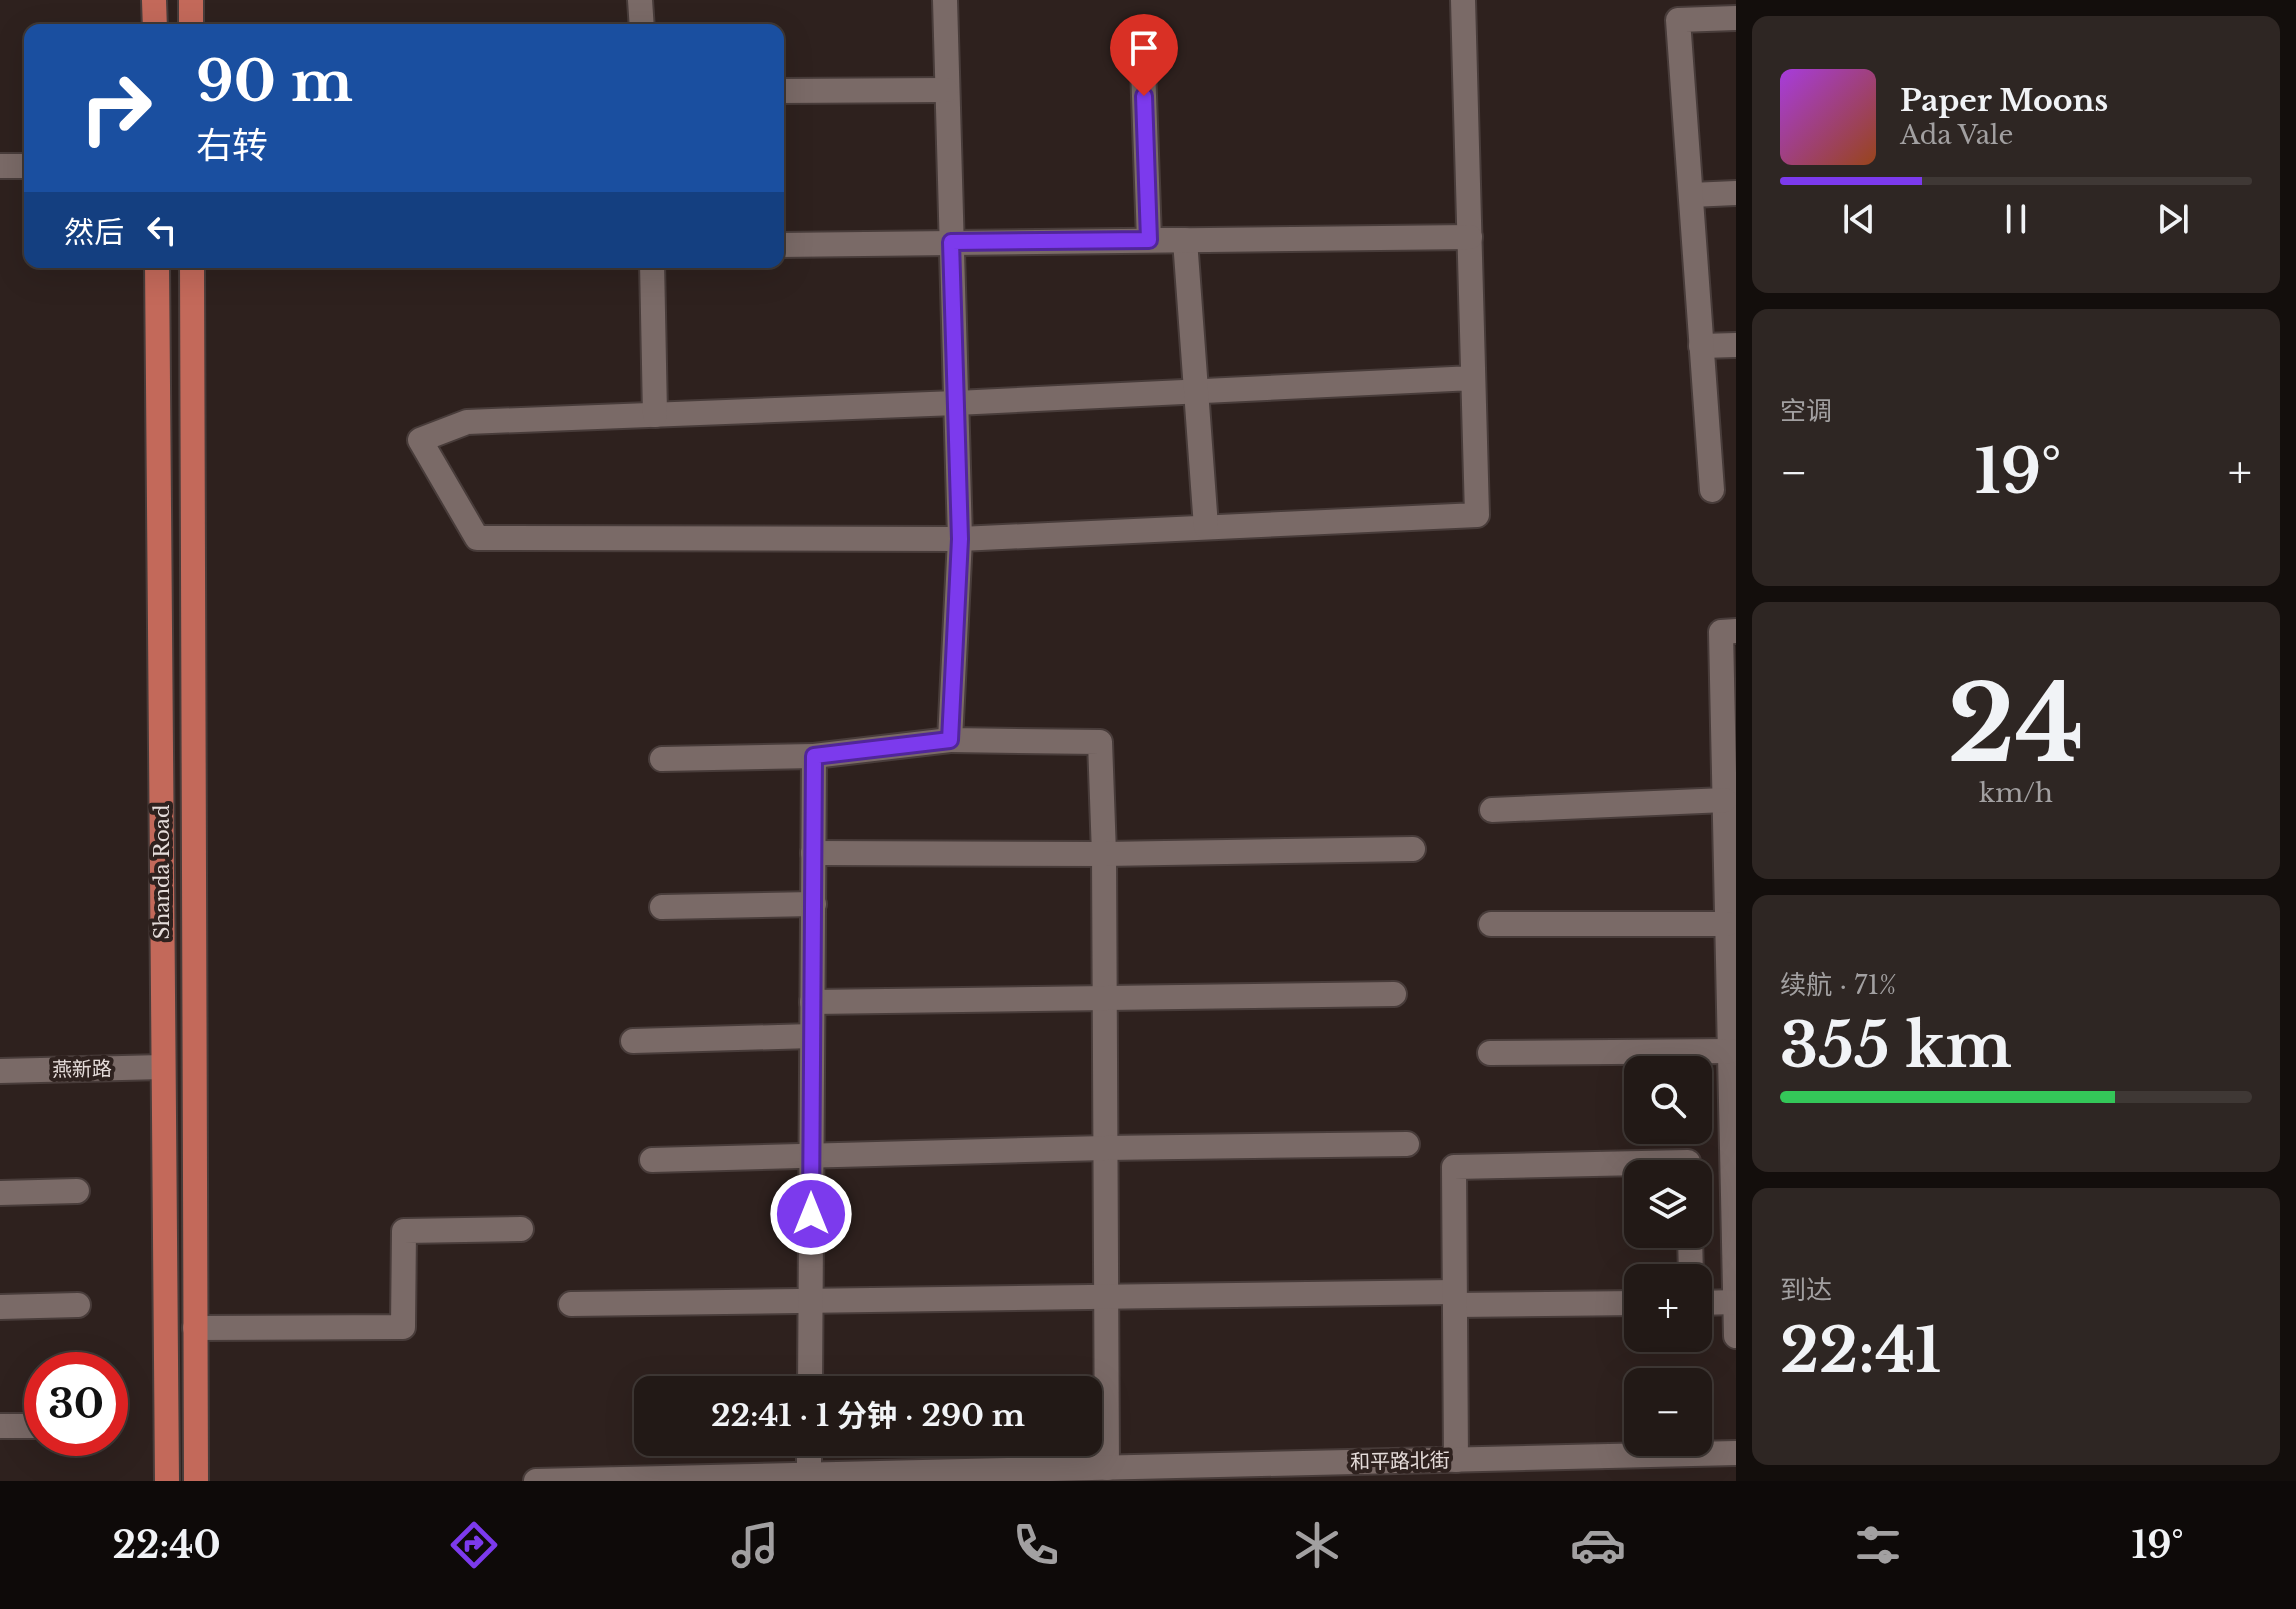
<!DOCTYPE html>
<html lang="zh">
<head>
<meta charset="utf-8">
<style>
  :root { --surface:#221916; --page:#2e2623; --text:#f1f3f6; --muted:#a2a0a1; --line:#3f3835; --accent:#7c3aed }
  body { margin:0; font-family:"Libre Baskerville","Noto Sans SC",serif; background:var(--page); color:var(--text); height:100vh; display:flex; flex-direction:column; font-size:30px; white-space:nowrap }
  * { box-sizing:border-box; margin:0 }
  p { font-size:26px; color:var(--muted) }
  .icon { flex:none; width:44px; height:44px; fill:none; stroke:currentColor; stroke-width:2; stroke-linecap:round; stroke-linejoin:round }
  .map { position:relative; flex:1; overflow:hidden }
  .sheet { display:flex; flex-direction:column; gap:16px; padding:16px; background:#130e0c; width:560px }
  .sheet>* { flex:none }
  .banner { position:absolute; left:24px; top:24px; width:760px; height:244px; border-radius:16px; box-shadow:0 8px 32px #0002,0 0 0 2px var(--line); background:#1a4fa0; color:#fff; overflow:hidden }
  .buttons { position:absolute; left:1624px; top:1056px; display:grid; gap:16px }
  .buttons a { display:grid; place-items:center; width:88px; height:88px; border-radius:16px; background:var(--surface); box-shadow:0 8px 32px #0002,0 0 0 2px var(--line); font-size:40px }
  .speed { position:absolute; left:24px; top:1352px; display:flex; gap:16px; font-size:40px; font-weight:700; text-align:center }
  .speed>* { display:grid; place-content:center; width:104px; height:104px; border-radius:50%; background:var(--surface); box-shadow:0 8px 32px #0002,0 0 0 2px var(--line); line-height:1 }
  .speed .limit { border:12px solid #d22; background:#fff; color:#111 }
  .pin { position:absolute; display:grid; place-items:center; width:68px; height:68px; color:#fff; margin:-82px -34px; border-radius:50% 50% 50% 0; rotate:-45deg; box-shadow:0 0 8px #0007 }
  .pin .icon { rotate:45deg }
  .me { position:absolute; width:88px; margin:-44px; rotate:0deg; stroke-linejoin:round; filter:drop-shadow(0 0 6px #0008) }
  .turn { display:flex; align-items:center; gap:28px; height:168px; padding:0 40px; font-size:36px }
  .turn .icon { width:104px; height:104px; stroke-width:2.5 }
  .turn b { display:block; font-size:56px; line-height:68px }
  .then { display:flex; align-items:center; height:76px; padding:0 40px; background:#0003; gap:16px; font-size:30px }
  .big { font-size:60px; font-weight:700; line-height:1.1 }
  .sheet .card { flex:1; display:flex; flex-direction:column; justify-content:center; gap:12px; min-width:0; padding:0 28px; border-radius:16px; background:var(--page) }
  .sheet .dial { align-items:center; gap:0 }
  .dial b { font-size:104px; line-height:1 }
  .song { display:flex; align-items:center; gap:24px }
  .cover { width:96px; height:96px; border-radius:12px; background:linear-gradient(135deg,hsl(280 70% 55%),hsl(20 70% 35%)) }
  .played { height:8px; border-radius:4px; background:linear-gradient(90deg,var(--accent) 30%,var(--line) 30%) }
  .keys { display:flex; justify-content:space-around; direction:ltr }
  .heat { display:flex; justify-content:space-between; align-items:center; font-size:44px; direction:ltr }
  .charge { height:12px; border-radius:6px; background:linear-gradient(90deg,#34c759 71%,var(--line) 0) }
  .trip { position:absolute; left:634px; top:1376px; width:468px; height:80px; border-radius:16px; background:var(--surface); box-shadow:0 8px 32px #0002,0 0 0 2px var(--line); font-weight:700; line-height:80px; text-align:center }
  .tabs { display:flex; height:128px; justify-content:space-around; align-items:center; background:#0e0a09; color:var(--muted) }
  .tabs .icon { width:56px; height:56px }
  .tabs .selected { color:var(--accent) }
  .tabs b { font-size:36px; color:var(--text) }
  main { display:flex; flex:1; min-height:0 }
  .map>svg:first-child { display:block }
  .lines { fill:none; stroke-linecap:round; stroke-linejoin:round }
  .minor-casing { stroke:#483c3a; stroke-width:28 }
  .major-casing { stroke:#483c3a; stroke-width:28 }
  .minor { stroke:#7a6a67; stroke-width:24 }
  .major { stroke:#c3695a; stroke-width:24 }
  .route-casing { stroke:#51269a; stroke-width:20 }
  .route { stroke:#7c3aed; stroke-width:14 }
  .labels { text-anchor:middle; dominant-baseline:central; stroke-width:8; stroke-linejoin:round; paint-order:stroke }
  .street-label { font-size:20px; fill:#e5dcda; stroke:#2e211e }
</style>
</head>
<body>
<main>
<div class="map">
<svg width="1736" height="1481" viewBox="0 0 1736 1481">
  <rect width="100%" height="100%" fill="#2e211e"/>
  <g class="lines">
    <g class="minor-casing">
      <g id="minor">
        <path d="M 640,0 L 642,30"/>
        <path d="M 945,0 L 960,539 L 950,740 L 1100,742 L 1104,854 L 1107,1468"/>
        <path d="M 1463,0 L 1477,515 L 960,539 L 477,538 L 420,440 L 467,422 L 956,403 L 1473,378"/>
        <path d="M 1143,67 L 1149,240 L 1185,240 L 1206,527"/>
        <path d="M 778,91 L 946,90"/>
        <path d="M 0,166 L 30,166"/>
        <path d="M 1691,195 L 1736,193"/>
        <path d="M 778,245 L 1470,237"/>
        <path d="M 652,262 L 655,415"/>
        <path d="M 1701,346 L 1736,345"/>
        <path d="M 1712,490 L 1678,20 L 1736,18"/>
        <path d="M 1736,631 L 1721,632 L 1736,1336"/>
        <path d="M 662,759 L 814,756"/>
        <path d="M 1492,810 L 1725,800"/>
        <path d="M 813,853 L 1104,854 L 1413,849"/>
        <path d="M 662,907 L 814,904"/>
        <path d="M 1491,924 L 1727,924"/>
        <path d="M 812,1002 L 1394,994"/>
        <path d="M 633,1041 L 812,1036"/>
        <path d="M 1490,1053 L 1730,1051"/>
        <path d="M 0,1071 L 163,1067"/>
        <path d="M 652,1160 L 1105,1148 L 1407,1144"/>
        <path d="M 0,1193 L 77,1191"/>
        <path d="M 1690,1234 L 1691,1278"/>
        <path d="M 1698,1303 L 1735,1302"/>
        <path d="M 571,1304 L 1454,1292"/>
        <path d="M 1455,1305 L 1638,1303"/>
        <path d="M 0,1307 L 78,1305"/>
        <path d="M 195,1328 L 403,1327 L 404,1231 L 521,1229"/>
        <path d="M 810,1390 L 814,756 L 950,740"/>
        <path d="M 0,1426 L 42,1426"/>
        <path d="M 1456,1460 L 1454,1167 L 1688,1162 L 1689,1174"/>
        <path d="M 809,1475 L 809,1442"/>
        <path d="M 536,1481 L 1736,1453"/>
      </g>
    </g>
    <g class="major-casing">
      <g id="major">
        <path d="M 154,0 L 155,30"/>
        <path d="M 191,0 L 191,30"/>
        <path d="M 157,262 L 167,1481"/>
        <path d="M 192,262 L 196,1481"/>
      </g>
    </g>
    <use href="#minor" class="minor"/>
    <use href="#major" class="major"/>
  </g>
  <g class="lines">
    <g class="route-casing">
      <path id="route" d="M 811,1214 L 814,756 L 950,740 L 960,539 L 951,242 L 1149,240 L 1144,96"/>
    </g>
    <use href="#route" class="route"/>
  </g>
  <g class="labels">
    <g class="street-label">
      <text transform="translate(162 872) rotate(-90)">Shanda Road</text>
      <text transform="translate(82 1069) rotate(-1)">燕新路</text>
      <text transform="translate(1400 1461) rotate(-1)">和平路北街</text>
    </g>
  </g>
</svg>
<div class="buttons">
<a><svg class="icon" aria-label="search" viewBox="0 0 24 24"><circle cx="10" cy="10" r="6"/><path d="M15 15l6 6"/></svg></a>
<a><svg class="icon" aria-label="layers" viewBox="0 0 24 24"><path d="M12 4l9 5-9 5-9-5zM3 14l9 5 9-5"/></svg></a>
<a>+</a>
<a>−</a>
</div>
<div class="speed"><div class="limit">30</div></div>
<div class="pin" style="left:1144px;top:96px;background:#d93025"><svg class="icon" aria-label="arrive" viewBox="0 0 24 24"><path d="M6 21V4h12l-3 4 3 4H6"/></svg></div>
<svg class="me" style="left:811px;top:1214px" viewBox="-20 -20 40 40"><circle r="17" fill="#7c3aed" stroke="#fff" stroke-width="3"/><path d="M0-11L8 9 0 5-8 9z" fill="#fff"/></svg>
<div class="trip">22:41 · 1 分钟 · 290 m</div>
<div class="banner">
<div class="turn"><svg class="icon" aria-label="right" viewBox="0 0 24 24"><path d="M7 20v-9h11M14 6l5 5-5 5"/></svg><div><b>90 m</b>右转</div></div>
<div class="then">然后<svg class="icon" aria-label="left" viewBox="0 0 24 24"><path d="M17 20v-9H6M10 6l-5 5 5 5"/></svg></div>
</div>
</div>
<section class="sheet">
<div class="card">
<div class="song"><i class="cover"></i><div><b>Paper Moons</b><p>Ada Vale</p></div></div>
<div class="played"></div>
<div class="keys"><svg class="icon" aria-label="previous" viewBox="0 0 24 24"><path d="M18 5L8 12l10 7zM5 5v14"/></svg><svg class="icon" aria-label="pause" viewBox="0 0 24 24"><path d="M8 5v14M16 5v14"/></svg><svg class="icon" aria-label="next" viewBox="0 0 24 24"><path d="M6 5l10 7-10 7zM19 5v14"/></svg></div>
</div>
<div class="card"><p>空调</p>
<div class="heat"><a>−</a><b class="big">19°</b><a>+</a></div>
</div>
<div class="card dial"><b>24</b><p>km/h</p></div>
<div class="card"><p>续航 · 71%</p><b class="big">355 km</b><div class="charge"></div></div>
<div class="card"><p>到达</p><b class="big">22:41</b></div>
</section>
</main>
<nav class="tabs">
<b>22:40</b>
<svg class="icon selected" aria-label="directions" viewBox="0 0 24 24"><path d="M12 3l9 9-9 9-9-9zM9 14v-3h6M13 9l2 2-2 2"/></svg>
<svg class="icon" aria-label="music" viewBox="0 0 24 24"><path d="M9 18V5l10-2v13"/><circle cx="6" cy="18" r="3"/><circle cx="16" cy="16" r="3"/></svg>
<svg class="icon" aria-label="phone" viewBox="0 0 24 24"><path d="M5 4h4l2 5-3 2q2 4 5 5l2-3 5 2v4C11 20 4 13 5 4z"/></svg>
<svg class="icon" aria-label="climate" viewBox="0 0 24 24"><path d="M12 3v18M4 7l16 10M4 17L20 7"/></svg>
<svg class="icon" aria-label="car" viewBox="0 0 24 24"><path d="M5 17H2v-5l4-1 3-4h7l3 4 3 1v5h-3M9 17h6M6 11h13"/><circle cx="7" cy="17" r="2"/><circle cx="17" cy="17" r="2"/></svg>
<svg class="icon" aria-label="filters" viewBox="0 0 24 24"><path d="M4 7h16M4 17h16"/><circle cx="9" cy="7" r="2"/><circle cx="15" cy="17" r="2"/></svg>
<b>19°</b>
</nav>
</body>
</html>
